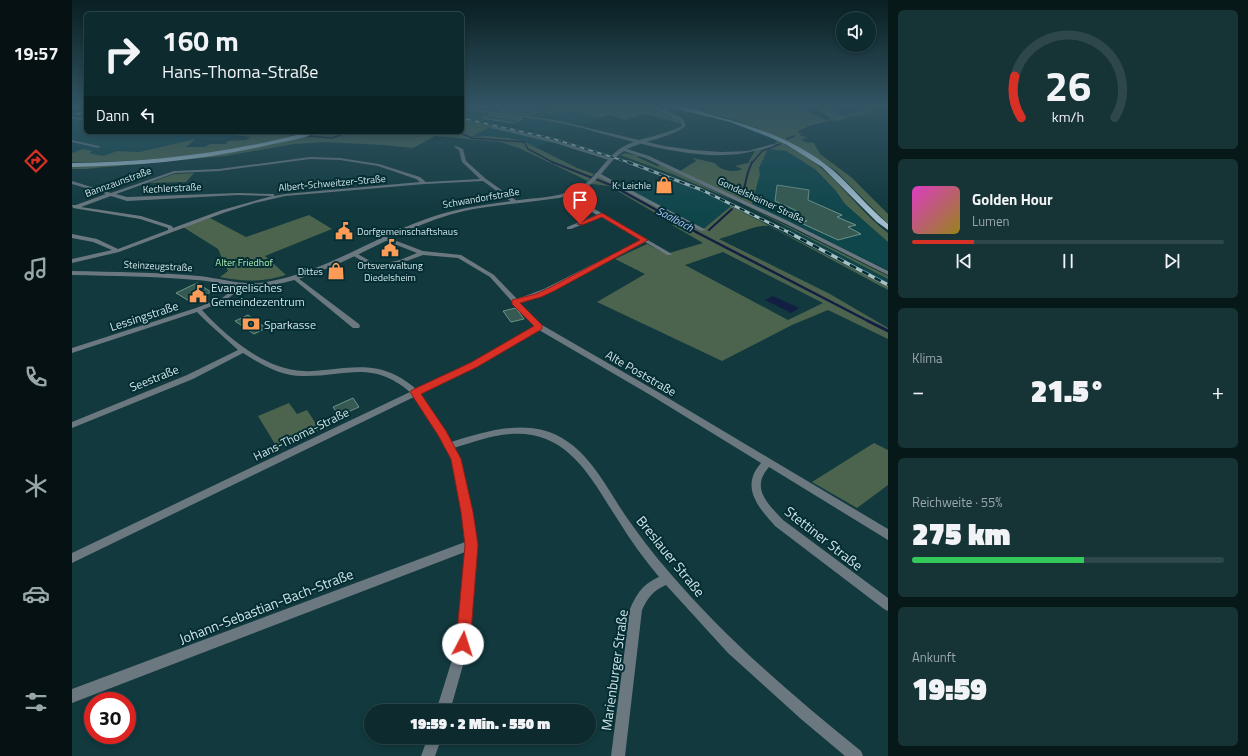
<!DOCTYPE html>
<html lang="de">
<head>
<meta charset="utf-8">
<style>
  :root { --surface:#0d2b2e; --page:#163336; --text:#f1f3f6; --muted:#9aa7aa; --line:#2d474a; --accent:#d93025 }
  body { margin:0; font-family:"Titillium Web",sans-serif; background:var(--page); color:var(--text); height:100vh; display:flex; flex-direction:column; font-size:15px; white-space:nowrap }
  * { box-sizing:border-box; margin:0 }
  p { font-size:13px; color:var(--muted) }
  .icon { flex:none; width:22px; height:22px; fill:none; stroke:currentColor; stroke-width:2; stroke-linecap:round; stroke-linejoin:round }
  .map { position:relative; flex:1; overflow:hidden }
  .panel { display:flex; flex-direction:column; gap:10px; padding:10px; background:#071819; width:360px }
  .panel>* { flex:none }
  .guide { position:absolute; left:12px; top:12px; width:380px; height:122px; border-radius:6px; box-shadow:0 2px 6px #0003,0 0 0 1px var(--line); background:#0d2b2e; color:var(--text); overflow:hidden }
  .fabs { position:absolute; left:764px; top:12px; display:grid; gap:8px }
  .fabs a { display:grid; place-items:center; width:40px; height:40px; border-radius:50%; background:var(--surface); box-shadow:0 2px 6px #0003,0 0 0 1px var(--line); font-size:20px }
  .speed { position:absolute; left:12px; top:692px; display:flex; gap:8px; font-size:20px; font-weight:700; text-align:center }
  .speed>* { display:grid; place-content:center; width:52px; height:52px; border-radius:50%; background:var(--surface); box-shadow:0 2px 6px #0003,0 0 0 1px var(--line); line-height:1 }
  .speed .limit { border:6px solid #d22; background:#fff; color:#111 }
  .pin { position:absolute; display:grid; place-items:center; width:34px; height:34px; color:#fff; margin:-41px -17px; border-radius:50% 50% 50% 0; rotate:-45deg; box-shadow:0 0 4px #0007 }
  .pin .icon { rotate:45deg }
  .me { position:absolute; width:44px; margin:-22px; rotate:5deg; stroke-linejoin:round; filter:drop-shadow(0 0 3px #0008) }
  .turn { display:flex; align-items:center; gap:14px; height:84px; padding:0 12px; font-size:18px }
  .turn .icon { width:52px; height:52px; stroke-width:2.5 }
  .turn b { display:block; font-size:28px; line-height:34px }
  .then { display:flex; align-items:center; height:38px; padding:0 12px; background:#0003; gap:8px; font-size:15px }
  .big { font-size:30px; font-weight:800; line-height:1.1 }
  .panel .tile { flex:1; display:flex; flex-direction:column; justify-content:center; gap:6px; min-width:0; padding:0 14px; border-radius:6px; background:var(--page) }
  .panel .dial { align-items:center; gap:0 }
  .dial svg { height:104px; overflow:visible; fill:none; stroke:var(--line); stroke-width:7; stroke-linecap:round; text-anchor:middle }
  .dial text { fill:var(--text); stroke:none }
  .song { display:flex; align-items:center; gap:12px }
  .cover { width:48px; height:48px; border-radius:6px; background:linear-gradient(135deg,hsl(310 70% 55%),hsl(50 70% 35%)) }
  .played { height:4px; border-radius:2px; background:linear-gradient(90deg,var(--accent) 20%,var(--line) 20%) }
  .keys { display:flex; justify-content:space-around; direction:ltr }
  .heat { display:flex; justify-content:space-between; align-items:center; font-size:22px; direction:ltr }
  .charge { height:6px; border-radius:3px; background:linear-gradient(90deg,#34c759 55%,var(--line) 0) }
  .trip { position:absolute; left:292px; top:704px; width:232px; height:40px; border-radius:20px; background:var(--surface); box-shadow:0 2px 6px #0003,0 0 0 1px var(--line); font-weight:800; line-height:40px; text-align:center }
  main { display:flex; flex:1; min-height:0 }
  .tabs { display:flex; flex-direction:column; width:72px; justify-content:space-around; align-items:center; background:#051112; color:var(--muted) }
  .tabs .icon { width:28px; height:28px }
  .tabs .active { color:var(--accent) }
  .tabs b { font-size:18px; color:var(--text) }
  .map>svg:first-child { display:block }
  .built { fill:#0f464c }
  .green { fill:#4c644d; fill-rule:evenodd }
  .water { fill:#131e43 }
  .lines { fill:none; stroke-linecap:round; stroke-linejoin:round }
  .stream-far3 { stroke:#131e43; stroke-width:1.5 }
  .stream-far2 { stroke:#131e43; stroke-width:2 }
  .stream-far1 { stroke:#131e43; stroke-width:2.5 }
  .stream { stroke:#131e43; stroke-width:3 }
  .building { fill:#365a51; stroke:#6d9288 }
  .minor { fill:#6b7880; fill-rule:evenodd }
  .tertiary { fill:#6b7880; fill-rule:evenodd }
  .primary { fill:#a2bcce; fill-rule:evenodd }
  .rail-far2-casing { stroke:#a8c0c3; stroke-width:2 }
  .rail-far1-casing { stroke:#a8c0c3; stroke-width:3 }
  .rail-casing { stroke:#a8c0c3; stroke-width:3.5 }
  .rail-far2 { stroke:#042e33; stroke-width:1.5; stroke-dasharray:4.5; stroke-linecap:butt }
  .rail-far1 { stroke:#042e33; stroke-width:2; stroke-dasharray:5.5; stroke-linecap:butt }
  .rail { stroke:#042e33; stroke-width:2.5; stroke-dasharray:7; stroke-linecap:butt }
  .route { fill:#d93025; stroke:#8d1f18 }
  .labels { text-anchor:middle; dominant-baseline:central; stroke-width:4; stroke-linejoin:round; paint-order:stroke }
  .far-street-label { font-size:10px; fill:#d0e4e7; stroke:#042e33 }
  .far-poi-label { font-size:10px; fill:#d0e4e7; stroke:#042e33; text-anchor:end }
  .far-park-label { font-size:10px; fill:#afedb2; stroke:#042e33 }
  .far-water-label { font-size:11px; font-style:italic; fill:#b0c5fc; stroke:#042e33 }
  .poi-label { font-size:12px; fill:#d0e4e7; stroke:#042e33; text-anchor:start }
  .street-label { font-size:12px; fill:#d0e4e7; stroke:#042e33 }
  .near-street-label { font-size:14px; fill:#d0e4e7; stroke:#042e33 }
</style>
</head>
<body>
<main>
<nav class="tabs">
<b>19:57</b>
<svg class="icon active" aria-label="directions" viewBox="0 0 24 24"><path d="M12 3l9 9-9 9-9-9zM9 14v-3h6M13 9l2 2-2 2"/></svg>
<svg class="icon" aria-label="music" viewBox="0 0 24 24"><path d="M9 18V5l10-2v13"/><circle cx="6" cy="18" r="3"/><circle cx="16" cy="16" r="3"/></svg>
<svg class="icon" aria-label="phone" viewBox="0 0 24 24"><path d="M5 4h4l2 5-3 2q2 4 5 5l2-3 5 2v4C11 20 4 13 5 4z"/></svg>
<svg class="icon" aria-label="climate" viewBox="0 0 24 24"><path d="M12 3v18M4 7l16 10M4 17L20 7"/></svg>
<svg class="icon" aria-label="car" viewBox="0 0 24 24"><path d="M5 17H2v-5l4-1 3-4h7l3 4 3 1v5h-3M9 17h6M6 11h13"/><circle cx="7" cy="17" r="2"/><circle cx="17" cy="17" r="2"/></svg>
<svg class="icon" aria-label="filters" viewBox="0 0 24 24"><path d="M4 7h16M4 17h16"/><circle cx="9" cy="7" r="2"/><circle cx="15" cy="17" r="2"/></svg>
</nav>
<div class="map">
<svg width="816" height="756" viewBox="0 0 816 756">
  <rect width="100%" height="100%" fill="#11393e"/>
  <g class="built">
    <path d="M 390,107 L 410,110 L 421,107 L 482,107 L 527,118 L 505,127 L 493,124 L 477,133 L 390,116 Z"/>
    <path d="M 0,118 L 14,119 L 14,132 L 168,132 L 151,140 L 145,141 L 124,139 L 67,152 L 45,151 L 31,156 L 16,153 L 0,153 Z"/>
    <path d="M 418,127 L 448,133 L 479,141 L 463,148 L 453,142 L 437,138 L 415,136 L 398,137 Z"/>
    <path d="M 696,149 L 714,151 L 744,170 L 764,191 L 773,204 L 816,242 L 816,270 L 680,204 L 688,174 L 687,168 Z"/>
    <path d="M 596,178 L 628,191 L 659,206 L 629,231 L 554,191 Z"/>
    <path d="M 712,226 L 816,279 L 816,287 L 704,228 Z"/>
  </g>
  <g class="green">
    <path d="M 482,107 L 580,107 C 588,114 600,116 609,122 L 610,124 L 572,114 L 554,120 L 536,115 L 527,118 L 501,111 L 494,113 L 488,112 L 480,114 L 485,116 L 473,113 L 476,112 L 473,110 Z"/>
    <path d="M 613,107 L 726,107 L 756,121 L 757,120 L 755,118 L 739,107 L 756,107 L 770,116 L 788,112 L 794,107 L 809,107 L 797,111 L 799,113 L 774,117 L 775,119 L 741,126 L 729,132 L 728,135 L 736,138 L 729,139 L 733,142 L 742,143 L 748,154 L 779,177 L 816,214 L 816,224 L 764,171 L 737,153 L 685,128 L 659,119 Z"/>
    <path d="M 390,119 L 451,131 L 448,133 L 418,127 L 399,137 L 415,136 L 437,138 L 453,142 L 505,168 L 522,174 L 516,181 L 449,149 L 429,142 L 363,136 L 341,148 L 311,145 L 253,142 L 222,144 L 153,156 L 13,169 L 0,169 L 0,166 L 96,161 L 227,138 L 248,132 L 390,132 Z"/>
    <path d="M 167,132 L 235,132 C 163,154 76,162 0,162 L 0,153 L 11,149 L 21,151 L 17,153 L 31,156 L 45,151 L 67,152 L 124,139 L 114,147 L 133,147 L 138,144 L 154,144 L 156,141 L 174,140 L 179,137 L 163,135 Z"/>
    <path d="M 706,141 C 724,150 743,161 757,175 C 777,194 794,216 816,233 L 816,242 L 773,204 L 764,191 L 744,170 L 714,151 L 696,149 L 687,168 L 688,174 L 680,204 L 608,171 L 624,161 L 621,158 L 643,163 C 648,171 663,173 670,169 L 663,166 L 676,163 L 684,149 L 701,145 Z"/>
    <path d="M 553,153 L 568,156 L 565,157 L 585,166 L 589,165 L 665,202 L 600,174 L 548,155 Z"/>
    <path d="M 122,173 L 114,182 L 77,183 L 102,174 Z"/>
    <path d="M 526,176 L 629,231 L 659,206 L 816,287 L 816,290 L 697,226 C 685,224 661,236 647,239 L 758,294 L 816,328 L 816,339 L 756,310 L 720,325 L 650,361 L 525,302 L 573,274 L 543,259 L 575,244 L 594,254 L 631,243 L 600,225 L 602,224 L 537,186 L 520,184 ZM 651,252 L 751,303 L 716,320 L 613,265 Z"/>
    <path d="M 667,202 L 816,276 L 816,279 Z"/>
    <path d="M 237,215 L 260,229 L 193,256 L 214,275 C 191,282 171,282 148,277 L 156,271 L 146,249 L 111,227 L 138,218 L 174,237 Z"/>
    <path d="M 217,403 L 225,414 L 235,410 L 248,430 L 206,449 L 186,416 Z"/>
    <path d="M 802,443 L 816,450 L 816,485 L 785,508 L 740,482 Z"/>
  </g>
  <path class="water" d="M 701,296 L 727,308 L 719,313 L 693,300 Z"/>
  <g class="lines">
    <g class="stream-far3">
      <path d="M 740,107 L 757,118"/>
      <path d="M 190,132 L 260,138 L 277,132"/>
      <path d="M 385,132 L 400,138 L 452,142 L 456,149 L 482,163"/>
      <path d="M 727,132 L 737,127 L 761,121"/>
      <path d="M 715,139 L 722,136"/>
      <path d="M 680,163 L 690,151 L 708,144"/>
    </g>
    <g class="stream-far2">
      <path d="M 480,162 L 541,186 L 626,233"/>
      <path d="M 670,197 L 676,172 L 680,162"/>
      <path d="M 637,230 L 660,209"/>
    </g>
    <path class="stream-far1" d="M 624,232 L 798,322"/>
    <path class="stream" d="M 796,321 L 816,331"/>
  </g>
  <g class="building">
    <path d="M 441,107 L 444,107 L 466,112 L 458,115 L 428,111 Z"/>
    <path d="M 418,115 L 425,116 L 450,119 L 441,123 L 410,118 Z"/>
    <path d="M 705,185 L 737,190 L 736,200 L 770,215 L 765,217 L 784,225 L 776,227 L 789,234 L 766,240 L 729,223 L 735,221 L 717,213 L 725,211 L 703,201 Z"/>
    <path d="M 125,283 L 139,292 L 119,302 L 104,293 Z"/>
    <path d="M 444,308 L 452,319 L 439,322 L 431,311 Z"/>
    <path d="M 176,315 L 194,328 L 182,334 L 163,321 Z"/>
    <path d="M 281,398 L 287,407 L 267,416 L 261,407 Z"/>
  </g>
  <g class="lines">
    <g class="minor">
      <path d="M 390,107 L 413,111 L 483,120 L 592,146 L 621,150 L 649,152 L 676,151 L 701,144 L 703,145 C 698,148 692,149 686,150 C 625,168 544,134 483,122 C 452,116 421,116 390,108 Z"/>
      <path d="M 0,117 L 14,118 L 14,120 L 0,119 Z"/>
      <path d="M 420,126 L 485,141 L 541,159 L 537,160 L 483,143 L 419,128 Z"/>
      <path d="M 0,140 L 27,146 L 28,147 L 26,148 L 0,142 Z"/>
      <path d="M 384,146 L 391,149 L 394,161 L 414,179 L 445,201 L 445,203 L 441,203 L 411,181 L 353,184 L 213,196 L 183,203 L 154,212 L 47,252 L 0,263 L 0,259 L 40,250 L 21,242 L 0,238 L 0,234 L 25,239 L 46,249 L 96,230 L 96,228 L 68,219 L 1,208 L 0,205 L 4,205 L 34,194 L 0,184 L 0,181 L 39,193 L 102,171 L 147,169 L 238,157 L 268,158 L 307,164 L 348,177 L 354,182 L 408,179 L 390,162 L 387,150 L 382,147 ZM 238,159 L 268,160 L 306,166 L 344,179 L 348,182 L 213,194 L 202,196 L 202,194 L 200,194 L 166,193 L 55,197 L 44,194 L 103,173 L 147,171 ZM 166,195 L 200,196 L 150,210 L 101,228 L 100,226 L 69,216 L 9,207 L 39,196 L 55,201 Z"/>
      <path d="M 523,173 L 527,173 L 634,230 L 629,231 L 523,175 Z"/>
      <path d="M 491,193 L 495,193 L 600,254 L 599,255 L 595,255 L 573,242 L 477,292 L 448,303 L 470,325 L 586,392 L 816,529 L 816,540 L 697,467 C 678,488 696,504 711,520 L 816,598 L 816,611 L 812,609 L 703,526 C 686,507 668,487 689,463 L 580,396 L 467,330 L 404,367 L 348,394 L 379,442 C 415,431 455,418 490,438 C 519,455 535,488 553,515 C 567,535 581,554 597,572 C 654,639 721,696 789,751 L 791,756 L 773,756 L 729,719 L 656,653 L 594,585 C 581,591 576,597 570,610 L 553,756 L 539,756 L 558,609 C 565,593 571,584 587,577 C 572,559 558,540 546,520 C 524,487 504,443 460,435 C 434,430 407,440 382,448 L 389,459 L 400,512 L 404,545 L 397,644 L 378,711 L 364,711 L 385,644 L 393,552 L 0,703 L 0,689 L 393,542 L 390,512 L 379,459 L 367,436 L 342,397 L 0,563 L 0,553 L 338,392 C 300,360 276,376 233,376 C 210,377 190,365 171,353 L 121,379 L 0,428 L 0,422 L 115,375 L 166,350 L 135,322 L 125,312 L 0,353 L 0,348 L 124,308 L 150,298 L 170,283 L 173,285 L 172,286 L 154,300 L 130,310 C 155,337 193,370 232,371 C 239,372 246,370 253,370 C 291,366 313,363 344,389 L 398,363 L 463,327 L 418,277 L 386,258 L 351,255 L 332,262 L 304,269 L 280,255 L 280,253 L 284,253 L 305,265 L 328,260 L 345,253 L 312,240 L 312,238 L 314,237 L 351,251 L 389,255 L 422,275 L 445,299 L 472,289 L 569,240 L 529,217 L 499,229 L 495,229 L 495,227 L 525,215 L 491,195 Z"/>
      <path d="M 222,275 L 287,324 L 288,326 L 287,328 L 281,328 L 220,278 L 219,277 Z"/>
      <path d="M 356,737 L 370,737 L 363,756 L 349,756 Z"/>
    </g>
    <path class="tertiary" d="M 585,107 L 588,107 L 587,108 L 591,110 L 594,107 L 597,107 L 594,110 L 611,119 L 614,126 C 597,138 574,140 555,149 L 577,156 L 716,221 L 816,271 L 816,275 L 712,223 L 573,158 L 552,151 C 535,162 527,183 508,191 C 495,198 479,199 464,201 C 440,204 416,206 392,211 C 321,227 261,280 186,287 C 166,289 144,281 124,280 C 82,276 41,276 0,275 L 0,271 C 42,272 85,272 127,276 C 147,278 168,285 188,283 C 248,275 298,239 354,219 C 384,208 416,204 447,200 C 464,198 482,197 498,192 C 521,185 531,160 549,148 C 567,137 591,136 610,126 L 608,121 L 583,109 L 583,107 Z"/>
    <g class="primary">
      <path d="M 597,107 C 612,105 632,112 647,117 C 688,128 729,143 762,171 C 781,188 797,208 816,224 L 816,230 L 805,222 L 750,167 L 715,145 L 697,137 L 658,122 Z"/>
      <path d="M 236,132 L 244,132 C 233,139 214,141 201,144 C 134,160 68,166 0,167 L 0,163 C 80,162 159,153 236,132 Z"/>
    </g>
    <g class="rail-far2-casing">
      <g id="rail-far2">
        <path d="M 0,108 L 9,107"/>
        <path d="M 0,114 L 14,113"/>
        <path d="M 390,118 L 482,139 L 559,163"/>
      </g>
    </g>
    <g class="rail-far1-casing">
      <path id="rail-far1" d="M 556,162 L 630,190 L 718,233"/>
    </g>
    <g class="rail-casing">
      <path id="rail" d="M 716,232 L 816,285"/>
    </g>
    <use href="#rail-far2" class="rail-far2"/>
    <use href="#rail-far1" class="rail-far1"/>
    <use href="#rail" class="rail"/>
  </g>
  <linearGradient id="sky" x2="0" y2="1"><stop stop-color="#091f22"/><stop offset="0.5" stop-color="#325463"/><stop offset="1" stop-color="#325463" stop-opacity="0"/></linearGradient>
  <rect width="816" height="212" fill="url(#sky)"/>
  <path class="route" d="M 530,213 L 576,240 L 482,291 L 469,297 L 448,303 L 470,325 L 470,329 L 405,367 L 349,394 L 374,431 L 389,459 L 401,512 L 406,545 L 398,644 L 396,649 L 391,651 L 386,649 L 384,644 L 393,545 L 389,512 L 379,459 L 366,435 L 338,392 L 340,390 L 398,363 L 462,326 L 440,304 L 440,300 L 464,294 L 477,288 L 568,240 L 530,217 L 510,225 L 505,224 Z"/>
  <defs>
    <g id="shop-bare" transform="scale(1.38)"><path d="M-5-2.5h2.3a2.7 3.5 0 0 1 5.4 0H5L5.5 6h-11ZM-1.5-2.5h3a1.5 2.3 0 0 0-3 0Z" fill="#fe9c57" stroke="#042e33" stroke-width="2.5" paint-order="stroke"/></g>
    <g id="civic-bare" transform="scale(1.38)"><path d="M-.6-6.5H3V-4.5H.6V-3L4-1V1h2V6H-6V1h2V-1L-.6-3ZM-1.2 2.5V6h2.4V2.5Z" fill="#fe9c57" stroke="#042e33" stroke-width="2.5" paint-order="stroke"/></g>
    <g id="bank-bare" transform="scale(1.38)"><path d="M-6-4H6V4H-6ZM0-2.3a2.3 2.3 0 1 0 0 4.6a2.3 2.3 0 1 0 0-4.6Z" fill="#fe9c57" stroke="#042e33" stroke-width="2.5" paint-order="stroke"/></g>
  </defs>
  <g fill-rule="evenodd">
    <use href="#shop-bare" x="592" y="185"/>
    <use href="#civic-bare" x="272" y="231"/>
    <use href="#civic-bare" x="318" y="248"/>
    <use href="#shop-bare" x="264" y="271"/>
    <use href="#civic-bare" x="126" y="294"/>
    <use href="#bank-bare" x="179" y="324"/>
  </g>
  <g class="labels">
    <g class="far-street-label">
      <text transform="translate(46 182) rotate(-20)">Bannzaunstraße</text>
      <text transform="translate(260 183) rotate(-5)">Albert-Schweitzer-Straße</text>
      <text transform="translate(100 188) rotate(-3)">Kechlerstraße</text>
      <text transform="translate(409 198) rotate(-10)">Schwandorfstraße</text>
      <text transform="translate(689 200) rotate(25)">Gondelsheimer Straße</text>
      <text transform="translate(86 266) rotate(3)">Steinzeugstraße</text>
    </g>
    <g class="far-poi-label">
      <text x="579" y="185">K. Leichle</text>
      <text x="285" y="231" text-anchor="start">Dorfgemeinschaftshaus</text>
      <text x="318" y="265" text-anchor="middle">Ortsverwaltung<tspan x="318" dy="12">Diedelsheim</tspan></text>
      <text x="251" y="271">Dittes</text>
    </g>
    <g class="far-park-label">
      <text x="172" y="262">Alter Friedhof</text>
    </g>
    <g class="far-water-label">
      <text transform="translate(603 219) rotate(28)">Saalbach</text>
    </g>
    <g class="poi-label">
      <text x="139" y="287">Evangelisches<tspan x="139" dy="14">Gemeindezentrum</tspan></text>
      <text x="192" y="324">Sparkasse</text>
    </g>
    <g class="street-label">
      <text transform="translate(72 316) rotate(-18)">Lessingstraße</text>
      <text transform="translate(569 373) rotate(30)">Alte Poststraße</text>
      <text transform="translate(82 378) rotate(-22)">Seestraße</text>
      <text transform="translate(229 434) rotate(-26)">Hans-Thoma-Straße</text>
    </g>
    <g class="near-street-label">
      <text transform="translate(752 538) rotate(38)">Stettiner Straße</text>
      <text transform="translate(599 556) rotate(51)">Breslauer Straße</text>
      <text transform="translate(194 606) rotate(-21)">Johann-Sebastian-Bach-Straße</text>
      <text transform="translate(542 670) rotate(-82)">Marienburger Straße</text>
    </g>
  </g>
</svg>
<div class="fabs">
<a><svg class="icon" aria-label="sound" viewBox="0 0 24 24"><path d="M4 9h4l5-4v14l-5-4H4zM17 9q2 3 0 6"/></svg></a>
</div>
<div class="speed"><div class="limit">30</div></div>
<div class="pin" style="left:508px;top:224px;background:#d93025"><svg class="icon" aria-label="arrive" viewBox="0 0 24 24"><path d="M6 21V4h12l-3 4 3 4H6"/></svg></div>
<svg class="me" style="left:391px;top:644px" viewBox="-20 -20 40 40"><circle r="19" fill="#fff"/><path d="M0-13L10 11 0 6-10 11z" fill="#d93025"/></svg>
<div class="trip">19:59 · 2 Min. · 550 m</div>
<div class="guide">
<div class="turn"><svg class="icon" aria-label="right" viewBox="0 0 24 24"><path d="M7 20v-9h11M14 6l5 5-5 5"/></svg><div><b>160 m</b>Hans-Thoma-Straße</div></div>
<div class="then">Dann<svg class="icon" aria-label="left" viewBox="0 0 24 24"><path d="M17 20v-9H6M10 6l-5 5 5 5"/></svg></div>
</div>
</div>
<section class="panel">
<div class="tile dial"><svg viewBox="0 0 100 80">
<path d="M14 69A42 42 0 1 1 86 69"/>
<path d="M14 69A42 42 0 0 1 9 37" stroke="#d93025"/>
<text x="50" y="56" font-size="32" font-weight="700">26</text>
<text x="50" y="72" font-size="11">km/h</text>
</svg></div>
<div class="tile">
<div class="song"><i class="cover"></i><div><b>Golden Hour</b><p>Lumen</p></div></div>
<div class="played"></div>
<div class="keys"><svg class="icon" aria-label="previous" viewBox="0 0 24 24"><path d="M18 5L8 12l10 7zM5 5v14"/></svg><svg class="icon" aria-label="pause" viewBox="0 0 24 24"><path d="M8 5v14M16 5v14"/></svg><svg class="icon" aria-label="next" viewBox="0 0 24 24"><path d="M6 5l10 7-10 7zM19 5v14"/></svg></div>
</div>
<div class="tile"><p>Klima</p>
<div class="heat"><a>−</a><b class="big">21.5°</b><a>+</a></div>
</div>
<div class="tile"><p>Reichweite · 55%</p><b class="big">275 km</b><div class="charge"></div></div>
<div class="tile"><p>Ankunft</p><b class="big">19:59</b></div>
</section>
</main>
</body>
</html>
